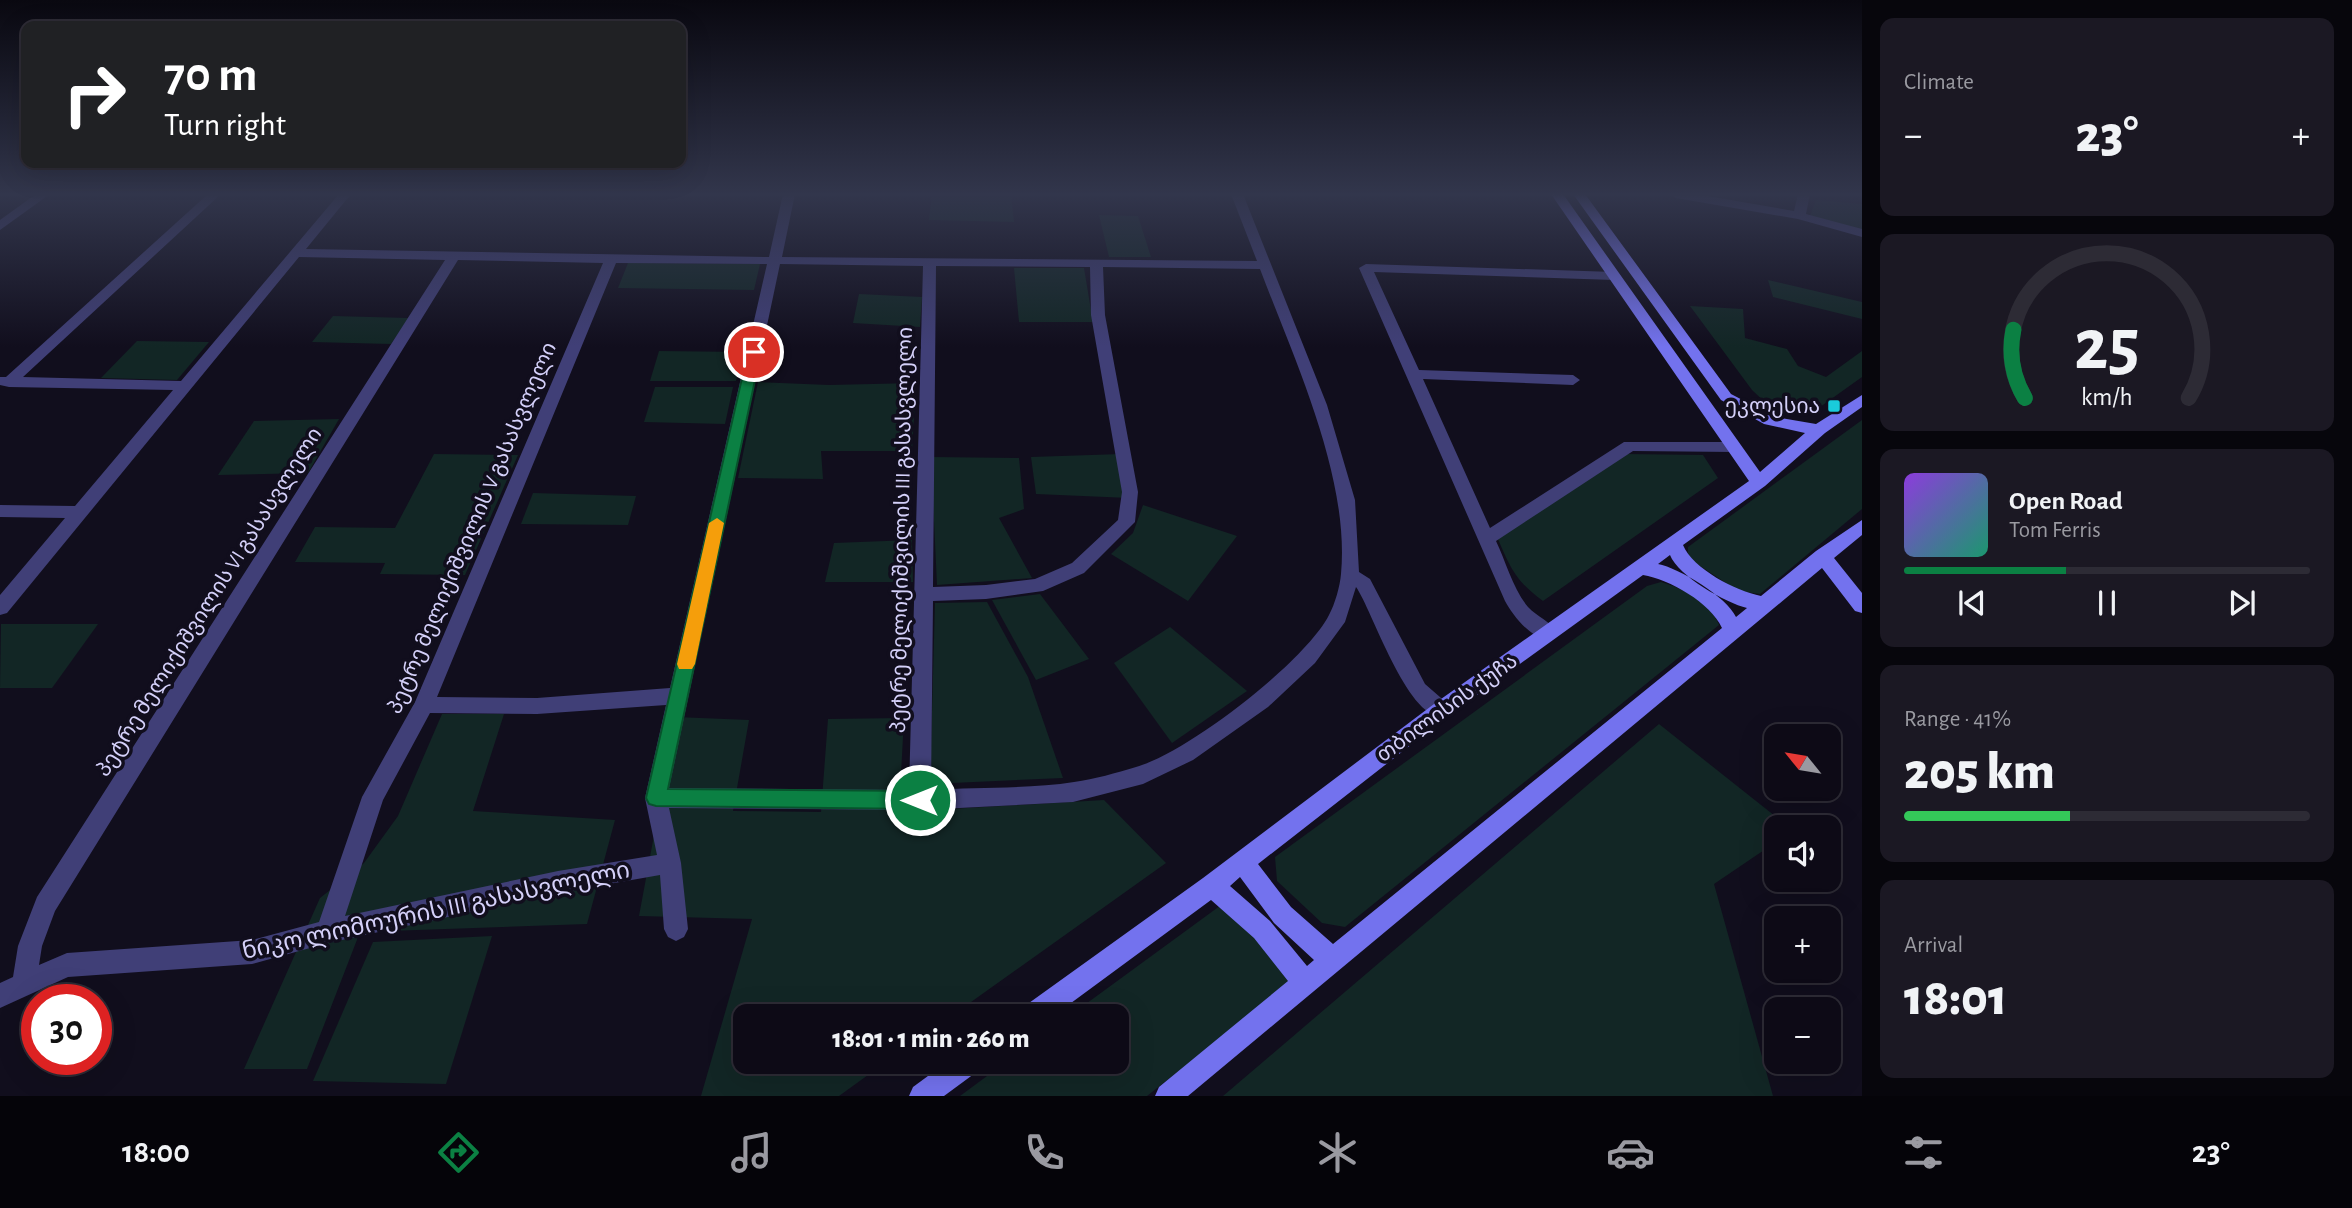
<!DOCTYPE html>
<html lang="en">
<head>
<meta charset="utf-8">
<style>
  :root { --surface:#0d0a16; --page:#1b1823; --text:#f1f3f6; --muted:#9a9aa1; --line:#2d2b35; --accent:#0b8043 }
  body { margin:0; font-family:"Alegreya Sans","Noto Sans Georgian",sans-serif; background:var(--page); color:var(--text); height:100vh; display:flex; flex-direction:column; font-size:26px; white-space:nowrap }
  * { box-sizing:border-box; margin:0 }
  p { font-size:23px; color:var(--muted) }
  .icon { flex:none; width:38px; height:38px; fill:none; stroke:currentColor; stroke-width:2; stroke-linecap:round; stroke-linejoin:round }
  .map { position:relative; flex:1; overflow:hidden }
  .panel { display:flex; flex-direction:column; gap:18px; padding:18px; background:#07060c; width:490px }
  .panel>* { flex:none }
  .hud { position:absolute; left:21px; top:21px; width:665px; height:147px; border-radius:14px; box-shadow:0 7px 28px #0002,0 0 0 2px var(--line); background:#202124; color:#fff; overflow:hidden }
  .needle { width:46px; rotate:300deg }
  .tools { position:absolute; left:1764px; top:724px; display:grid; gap:14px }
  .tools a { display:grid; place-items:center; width:77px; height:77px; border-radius:14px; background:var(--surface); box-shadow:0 7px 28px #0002,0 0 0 2px var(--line); font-size:35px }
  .speed { position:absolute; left:21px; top:984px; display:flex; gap:14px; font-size:35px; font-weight:700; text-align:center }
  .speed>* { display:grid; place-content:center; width:91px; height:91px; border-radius:50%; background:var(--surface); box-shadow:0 7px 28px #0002,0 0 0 2px var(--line); line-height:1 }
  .speed .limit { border:10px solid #d22; background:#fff; color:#111 }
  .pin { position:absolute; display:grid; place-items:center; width:60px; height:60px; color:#fff; margin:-30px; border:4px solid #fff; border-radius:50%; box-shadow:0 2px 7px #0007 }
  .me { position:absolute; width:77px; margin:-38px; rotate:270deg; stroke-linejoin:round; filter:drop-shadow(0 0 5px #0008) }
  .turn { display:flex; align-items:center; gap:24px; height:147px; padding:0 28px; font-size:32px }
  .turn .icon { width:91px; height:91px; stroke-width:2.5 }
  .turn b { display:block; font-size:49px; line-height:60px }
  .big { font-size:52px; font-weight:800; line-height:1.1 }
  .panel .tile { flex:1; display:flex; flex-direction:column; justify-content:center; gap:10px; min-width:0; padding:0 24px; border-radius:14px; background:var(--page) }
  .panel .dial { align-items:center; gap:0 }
  .dial svg { height:182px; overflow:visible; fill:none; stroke:var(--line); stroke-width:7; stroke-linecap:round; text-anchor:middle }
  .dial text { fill:var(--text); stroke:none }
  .song { display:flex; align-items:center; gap:21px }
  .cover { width:84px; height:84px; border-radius:10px; background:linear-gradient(135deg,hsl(270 70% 55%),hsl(160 70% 35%)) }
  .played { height:7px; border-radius:4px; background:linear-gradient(90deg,var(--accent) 40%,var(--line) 40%) }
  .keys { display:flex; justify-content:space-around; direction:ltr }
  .heat { display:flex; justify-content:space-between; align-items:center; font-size:38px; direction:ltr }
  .charge { height:10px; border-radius:5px; background:linear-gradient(90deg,#34c759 41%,var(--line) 0) }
  .trip { position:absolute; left:733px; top:1004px; width:396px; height:70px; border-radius:14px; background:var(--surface); box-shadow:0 7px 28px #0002,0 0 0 2px var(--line); font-weight:800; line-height:70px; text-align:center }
  .menu { display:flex; height:112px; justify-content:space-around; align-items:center; background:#050409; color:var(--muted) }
  .menu .icon { width:49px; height:49px }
  .menu .selected { color:var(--accent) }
  .menu b { font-size:32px; color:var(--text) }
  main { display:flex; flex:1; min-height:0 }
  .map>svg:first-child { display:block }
  .green { fill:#122625 }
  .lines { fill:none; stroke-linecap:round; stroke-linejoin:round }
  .street { fill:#403f77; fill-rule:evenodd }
  .secondary { fill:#7372ee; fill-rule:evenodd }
  .route { fill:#0b8043; stroke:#07532c; stroke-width:2 }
  .slow { fill:#f59e0b }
  .poi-dot { fill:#1acbdb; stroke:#110e1d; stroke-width:2.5 }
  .labels { text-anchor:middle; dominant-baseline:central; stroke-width:7; stroke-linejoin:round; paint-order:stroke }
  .poi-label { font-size:21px; fill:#d4d0f9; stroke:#110e1d; text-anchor:end }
  .street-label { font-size:21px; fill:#d4d0f9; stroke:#110e1d }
  .near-street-label { font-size:24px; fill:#d4d0f9; stroke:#110e1d }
</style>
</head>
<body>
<main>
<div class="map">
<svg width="1862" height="1096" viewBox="0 0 1862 1096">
  <rect width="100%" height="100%" fill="#110e1d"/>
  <g class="green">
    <path d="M 932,194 L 1011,194 L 1014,222 L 929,220 Z"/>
    <path d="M 1816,200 L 1862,204 L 1862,230 L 1810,216 Z"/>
    <path d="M 1099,215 L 1138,216 L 1151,257 L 1109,257 Z"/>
    <path d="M 628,263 L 760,264 L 754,290 L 618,288 Z"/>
    <path d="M 1014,268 L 1084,268 L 1093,322 L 1019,322 Z"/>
    <path d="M 1768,280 L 1862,302 L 1862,319 L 1773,297 Z"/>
    <path d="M 859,294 L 922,297 L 920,327 L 853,323 Z"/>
    <path d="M 1690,306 L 1743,309 L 1745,338 L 1787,349 L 1798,366 L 1826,377 L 1862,351 L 1862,377 L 1813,412 L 1794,413 L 1770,407 L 1752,390 Z"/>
    <path d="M 333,316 L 409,318 L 391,344 L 312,342 Z"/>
    <path d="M 137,341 L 209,342 L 177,380 L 101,378 Z"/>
    <path d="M 659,351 L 743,352 L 736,381 L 650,381 Z"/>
    <path d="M 758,382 L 829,385 L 916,383 L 912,451 L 821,451 L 823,479 L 738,478 Z"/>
    <path d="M 655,387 L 733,387 L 725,424 L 644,422 Z"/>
    <path d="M 339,419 L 308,473 L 218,475 L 254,421 Z"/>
    <path d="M 1862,420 L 1862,509 L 1760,594 L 1738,591 L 1688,558 L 1688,547 Z"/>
    <path d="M 434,454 L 518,455 L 465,575 L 380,574 L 385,563 L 295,562 L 315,527 L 395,528 Z"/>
    <path d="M 1121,454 L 1129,498 L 1036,494 L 1031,457 Z"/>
    <path d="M 1626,454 L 1703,455 L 1718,478 L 1543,601 C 1515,580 1511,569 1497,537 Z"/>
    <path d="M 931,457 L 1019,458 L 1024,509 L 999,518 L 1032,578 L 937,585 Z"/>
    <path d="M 533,493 L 636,496 L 628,525 L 521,524 Z"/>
    <path d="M 1143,505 L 1237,536 L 1188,601 L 1111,554 L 1133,533 Z"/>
    <path d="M 912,540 L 913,582 L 825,582 L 834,543 Z"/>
    <path d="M 1661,582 C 1683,588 1711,603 1719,625 L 1345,927 L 1322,923 L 1277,881 L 1275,857 L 1647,586 Z"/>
    <path d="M 1040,594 L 1089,659 L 1036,680 L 992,600 Z"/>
    <path d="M 987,602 L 1028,677 L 1063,778 L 930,784 L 935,603 Z"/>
    <path d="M 1,624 L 98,624 L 52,688 L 0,688 Z"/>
    <path d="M 1170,627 L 1247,691 L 1172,743 L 1114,663 Z"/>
    <path d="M 442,714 L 504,714 L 473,811 L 615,820 L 587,924 L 360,932 L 307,1069 L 244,1069 L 320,898 L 364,863 L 398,816 Z"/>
    <path d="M 676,717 L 749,720 L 733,811 L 821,812 L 828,719 L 904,718 L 899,812 L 1104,800 L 1166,863 L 950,1017 L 746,1017 L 746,1062 L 886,1062 L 839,1096 L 701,1096 L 752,919 L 639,916 Z"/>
    <path d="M 1659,724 L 1790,828 L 1776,828 L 1776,842 L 1714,884 L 1773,1096 L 1223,1096 Z"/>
    <path d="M 1228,900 L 1293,981 L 1147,1096 L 960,1096 L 1006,1062 L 1116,1062 L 1116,1017 L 1068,1017 Z"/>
    <path d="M 492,936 L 446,1084 L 313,1081 L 373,942 Z"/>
  </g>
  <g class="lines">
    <g class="street">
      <path d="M 36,194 L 50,194 L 0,230 L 0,220 Z"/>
      <path d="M 208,194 L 221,194 L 23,377 L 181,381 L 339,194 L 351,194 L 306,249 L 769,257 L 783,194 L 795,194 L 782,257 L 1257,261 L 1231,194 L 1243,194 L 1327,405 L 1355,500 L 1359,572 L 1370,579 L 1425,684 L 1448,704 L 1451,710 L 1448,716 C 1410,729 1373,611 1356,587 L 1345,622 L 1315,663 L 1268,707 L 1193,760 L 1143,784 L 1073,802 L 920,810 L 669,808 L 681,863 L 688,929 L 684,937 L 676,941 L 668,937 L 664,929 L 660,875 L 558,893 L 328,943 L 252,964 L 68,977 L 0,1008 L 0,983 L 13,977 L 18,946 L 37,897 L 445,260 L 299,257 L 7,613 L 0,615 L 0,595 L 65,518 L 0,517 L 0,505 L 75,506 L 173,390 L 9,387 L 0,385 L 0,377 L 6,377 ZM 458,260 L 603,263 L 415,702 L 362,797 L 319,922 L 252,940 L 67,953 L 39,965 L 42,946 L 55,911 ZM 616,263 L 767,264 L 670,688 L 537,698 L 437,697 ZM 780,264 L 923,266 L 909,790 L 669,788 ZM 936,266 L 1090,267 L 1091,315 L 1122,492 L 1118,520 L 1072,563 L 1035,579 L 986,585 L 933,587 ZM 1103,267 L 1260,269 C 1294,359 1350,477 1341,574 C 1340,586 1335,604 1329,615 C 1305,662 1187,753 1136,767 C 1116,773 1095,779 1074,782 C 1030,789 976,787 931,790 L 933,601 L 986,599 L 1043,591 L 1084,573 L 1135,522 L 1138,492 L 1105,315 ZM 666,705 L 645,798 L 657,855 L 558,871 L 345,916 L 383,800 L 430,713 L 537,714 Z"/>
      <path d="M 1670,194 L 1696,194 L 1794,211 L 1798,194 L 1810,194 L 1806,214 L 1862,229 L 1862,237 L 1798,219 L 1676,198 Z"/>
      <path d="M 1366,264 L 1614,272 L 1621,276 L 1614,280 L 1374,272 L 1419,370 L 1573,375 L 1580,380 L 1573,385 L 1423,379 L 1490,528 L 1624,442 L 1734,442 L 1742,447 L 1734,452 L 1633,451 L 1496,541 C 1506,562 1513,589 1528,607 C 1537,617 1551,621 1557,633 L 1555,638 C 1535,645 1513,616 1505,601 L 1359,268 Z"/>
    </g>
    <g class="secondary">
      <path d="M 1551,194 L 1563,194 L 1760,472 L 1805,433 L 1764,424 L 1721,400 L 1573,194 L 1585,194 L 1731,394 L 1775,417 L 1816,424 L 1862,395 L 1862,407 L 1825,433 L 1765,486 L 1683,545 C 1693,569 1736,591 1761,596 L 1816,551 L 1862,520 L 1862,535 L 1834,558 L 1862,593 L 1862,613 L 1855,611 L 1822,568 L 1188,1096 L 1155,1096 L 1159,1087 L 1288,981 L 1254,938 L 1211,900 L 1052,1017 L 1019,1017 L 1022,1008 L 1203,878 L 1434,704 L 1749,481 ZM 1670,555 C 1678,576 1726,603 1747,608 L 1736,617 C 1727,597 1679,568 1658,564 ZM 1643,575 C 1669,579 1711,603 1722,628 L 1333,944 L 1291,907 L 1258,864 L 1448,716 ZM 1240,877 L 1274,923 L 1314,960 L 1307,966 L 1270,921 L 1230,886 Z"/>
      <path d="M 947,1062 L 982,1062 L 978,1071 L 944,1096 L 909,1096 L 913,1087 Z"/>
    </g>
  </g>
  <linearGradient id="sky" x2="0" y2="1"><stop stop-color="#090810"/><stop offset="0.56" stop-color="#32364c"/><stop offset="1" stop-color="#32364c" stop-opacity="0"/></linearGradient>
  <rect width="1862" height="347" fill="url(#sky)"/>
  <path class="route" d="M 754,348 L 761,352 L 668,789 L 920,791 L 927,794 L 930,800 L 927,806 L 920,809 L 656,806 L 649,804 L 646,798 L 748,352 Z"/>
  <path class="slow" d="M 717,518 L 724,523 L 695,664 L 692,669 L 679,669 L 677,664 L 709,523 Z"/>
  <rect class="poi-dot" x="1827" y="399" width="14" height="14" rx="3.5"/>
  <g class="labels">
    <g class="poi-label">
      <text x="1820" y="406">ეკლესია</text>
    </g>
    <g class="street-label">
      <text transform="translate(472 528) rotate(-67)">პეტრე მელიქიშვილის V გასასვლელი</text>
      <text transform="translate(902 530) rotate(-89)">პეტრე მელიქიშვილის III გასასვლელი</text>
      <text transform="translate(209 602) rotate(-58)">პეტრე მელიქიშვილის VI გასასვლელი</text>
      <text transform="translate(1447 708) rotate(-36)">თბილისის ქუჩა</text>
    </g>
    <g class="near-street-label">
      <text transform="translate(436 911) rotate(-12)">ნიკო ლომოურის III გასასვლელი</text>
    </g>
  </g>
</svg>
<div class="tools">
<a><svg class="needle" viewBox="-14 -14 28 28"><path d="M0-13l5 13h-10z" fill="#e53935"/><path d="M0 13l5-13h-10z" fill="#9a9aa1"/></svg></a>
<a><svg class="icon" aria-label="sound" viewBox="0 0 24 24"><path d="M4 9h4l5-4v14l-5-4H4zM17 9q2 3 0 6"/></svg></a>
<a>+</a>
<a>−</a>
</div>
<div class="speed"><div class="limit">30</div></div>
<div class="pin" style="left:754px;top:352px;background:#d93025"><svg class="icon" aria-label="arrive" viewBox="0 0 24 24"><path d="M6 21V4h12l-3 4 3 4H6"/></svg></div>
<svg class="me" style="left:920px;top:800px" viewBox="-20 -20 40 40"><circle r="17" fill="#0b8043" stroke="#fff" stroke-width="3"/><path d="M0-11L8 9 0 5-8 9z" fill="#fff"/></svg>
<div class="trip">18:01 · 1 min · 260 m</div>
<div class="hud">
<div class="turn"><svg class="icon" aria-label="right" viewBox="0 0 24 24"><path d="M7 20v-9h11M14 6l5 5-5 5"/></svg><div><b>70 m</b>Turn right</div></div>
</div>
</div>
<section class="panel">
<div class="tile"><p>Climate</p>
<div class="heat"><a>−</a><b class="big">23°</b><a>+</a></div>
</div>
<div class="tile dial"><svg viewBox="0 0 100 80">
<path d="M14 69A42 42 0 1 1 86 69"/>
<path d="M14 69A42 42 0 0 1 9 39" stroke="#0b8043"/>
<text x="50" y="56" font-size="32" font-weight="700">25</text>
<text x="50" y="72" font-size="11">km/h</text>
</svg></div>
<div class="tile">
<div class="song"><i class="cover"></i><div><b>Open Road</b><p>Tom Ferris</p></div></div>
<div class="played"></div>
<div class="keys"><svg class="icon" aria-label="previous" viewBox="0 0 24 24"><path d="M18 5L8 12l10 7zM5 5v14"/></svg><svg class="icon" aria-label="pause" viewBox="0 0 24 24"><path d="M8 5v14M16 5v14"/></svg><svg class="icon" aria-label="next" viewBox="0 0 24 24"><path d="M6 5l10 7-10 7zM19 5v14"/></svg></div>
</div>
<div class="tile"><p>Range · 41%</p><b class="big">205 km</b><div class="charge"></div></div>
<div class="tile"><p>Arrival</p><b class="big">18:01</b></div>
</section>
</main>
<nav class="menu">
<b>18:00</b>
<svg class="icon selected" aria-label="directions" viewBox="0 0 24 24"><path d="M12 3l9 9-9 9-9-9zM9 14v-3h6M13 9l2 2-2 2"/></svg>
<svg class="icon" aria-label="music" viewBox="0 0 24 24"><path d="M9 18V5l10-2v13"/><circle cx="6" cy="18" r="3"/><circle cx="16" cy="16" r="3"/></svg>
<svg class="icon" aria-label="phone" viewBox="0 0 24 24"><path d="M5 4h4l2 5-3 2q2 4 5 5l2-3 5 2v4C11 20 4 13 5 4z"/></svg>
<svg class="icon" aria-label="climate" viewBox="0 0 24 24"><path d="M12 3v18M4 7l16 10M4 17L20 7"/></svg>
<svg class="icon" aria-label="car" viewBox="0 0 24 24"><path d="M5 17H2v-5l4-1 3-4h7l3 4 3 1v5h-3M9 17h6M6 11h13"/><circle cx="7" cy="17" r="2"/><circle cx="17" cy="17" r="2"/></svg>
<svg class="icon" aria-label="filters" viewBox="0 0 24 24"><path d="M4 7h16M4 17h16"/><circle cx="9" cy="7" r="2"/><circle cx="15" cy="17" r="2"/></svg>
<b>23°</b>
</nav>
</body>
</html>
